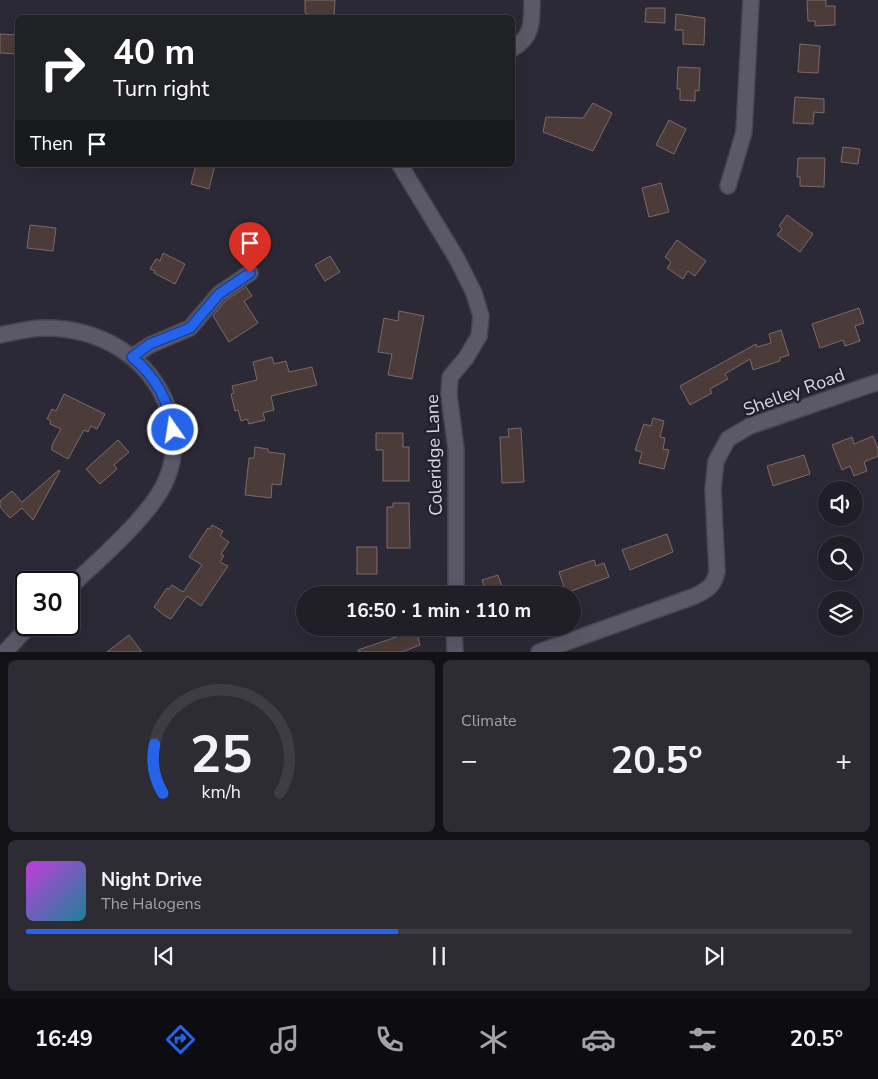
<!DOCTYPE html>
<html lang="en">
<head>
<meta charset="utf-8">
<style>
  :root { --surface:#201f28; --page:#2d2c34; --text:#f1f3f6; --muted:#a2a2a8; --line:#3d3d45; --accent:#2563eb }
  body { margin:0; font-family:"Nunito Sans",sans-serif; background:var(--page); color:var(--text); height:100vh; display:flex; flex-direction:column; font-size:19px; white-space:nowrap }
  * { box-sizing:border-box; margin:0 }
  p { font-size:16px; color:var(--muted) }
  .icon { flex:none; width:28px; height:28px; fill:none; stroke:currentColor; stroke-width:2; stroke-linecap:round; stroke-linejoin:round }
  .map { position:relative; height:652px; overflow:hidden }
  .side { display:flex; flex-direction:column; gap:8px; padding:8px; background:#121116; flex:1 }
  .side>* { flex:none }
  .top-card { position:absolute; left:15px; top:15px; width:500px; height:152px; border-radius:8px; box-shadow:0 5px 20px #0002,0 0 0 1px var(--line); background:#202124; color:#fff; overflow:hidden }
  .fabs { position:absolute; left:818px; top:481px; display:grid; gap:10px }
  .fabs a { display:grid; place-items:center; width:45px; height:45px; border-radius:50%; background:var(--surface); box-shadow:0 5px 20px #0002,0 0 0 1px var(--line); font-size:25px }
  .speed { position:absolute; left:15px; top:571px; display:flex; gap:10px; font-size:25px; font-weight:700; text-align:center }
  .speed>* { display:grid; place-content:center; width:65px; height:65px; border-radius:50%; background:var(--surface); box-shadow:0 5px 20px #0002,0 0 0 1px var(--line); line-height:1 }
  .speed .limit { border:2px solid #111; border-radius:8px; background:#fff; color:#111 }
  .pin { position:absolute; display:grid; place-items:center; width:42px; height:42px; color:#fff; margin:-51px -21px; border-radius:50% 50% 50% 0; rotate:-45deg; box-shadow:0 0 5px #0007 }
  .pin .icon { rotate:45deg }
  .me { position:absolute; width:55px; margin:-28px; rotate:347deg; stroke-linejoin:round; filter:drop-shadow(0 0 4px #0008) }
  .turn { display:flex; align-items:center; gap:18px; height:105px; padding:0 15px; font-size:22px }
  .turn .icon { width:65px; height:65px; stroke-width:2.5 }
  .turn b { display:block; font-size:35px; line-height:42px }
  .then { display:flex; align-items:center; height:48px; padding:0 15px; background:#0003; gap:10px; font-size:19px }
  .big { font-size:38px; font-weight:700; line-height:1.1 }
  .side .widget { flex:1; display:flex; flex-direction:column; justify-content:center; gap:8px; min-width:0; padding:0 18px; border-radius:8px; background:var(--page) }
  .side .dial { align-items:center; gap:0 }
  .dial svg { height:130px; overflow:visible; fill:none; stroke:var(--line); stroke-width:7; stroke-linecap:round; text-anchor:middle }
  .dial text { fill:var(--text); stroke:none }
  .song { display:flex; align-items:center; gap:15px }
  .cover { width:60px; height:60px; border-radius:8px; background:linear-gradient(135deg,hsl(290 70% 55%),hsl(190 70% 35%)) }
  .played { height:5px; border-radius:2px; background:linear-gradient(90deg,var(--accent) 45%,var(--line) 45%) }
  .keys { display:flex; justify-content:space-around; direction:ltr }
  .heat { display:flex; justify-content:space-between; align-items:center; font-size:28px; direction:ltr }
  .side .tiles { flex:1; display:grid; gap:8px; grid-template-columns:1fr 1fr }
  .widget:last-child { grid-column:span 2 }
  .trip { position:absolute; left:296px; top:586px; width:285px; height:50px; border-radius:25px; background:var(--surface); box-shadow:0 5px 20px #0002,0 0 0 1px var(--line); font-weight:700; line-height:50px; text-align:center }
  .dock { display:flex; height:80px; justify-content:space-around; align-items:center; background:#0d0c10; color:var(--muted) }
  .dock .icon { width:35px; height:35px }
  .dock .active { color:var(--accent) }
  .dock b { font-size:22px; color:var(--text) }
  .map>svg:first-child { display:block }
  .building { fill:#4c3c39; stroke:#7c6a67 }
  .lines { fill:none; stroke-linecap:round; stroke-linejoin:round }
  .minor-casing { stroke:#474550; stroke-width:18 }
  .minor { stroke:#5b5968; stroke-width:15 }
  .route-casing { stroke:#184099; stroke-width:12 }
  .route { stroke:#2563eb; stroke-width:9 }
  .labels { text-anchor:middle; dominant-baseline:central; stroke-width:5; stroke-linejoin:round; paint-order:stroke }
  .street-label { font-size:18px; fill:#d8d7e0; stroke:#21202c }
</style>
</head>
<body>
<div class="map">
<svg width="878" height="652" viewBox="0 0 878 652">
  <rect width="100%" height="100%" fill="#2b2936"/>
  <g class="building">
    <path d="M 305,0 L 335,0 L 334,18 L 308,17 L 308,14 L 305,13 Z"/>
    <path d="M 807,0 L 826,0 L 826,6 L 835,6 L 835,25 L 815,26 L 815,21 L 808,21 Z"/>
    <path d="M 646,8 L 665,8 L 665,23 L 645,22 Z"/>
    <path d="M 676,14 L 705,18 L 704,45 L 683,44 L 683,30 L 675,30 Z"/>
    <path d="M 0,34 L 18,35 L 18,54 L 0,53 Z"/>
    <path d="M 800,44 L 820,46 L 818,73 L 798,72 Z"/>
    <path d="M 678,67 L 700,68 L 699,91 L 695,90 L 695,101 L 680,100 L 680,89 L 677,89 Z"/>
    <path d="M 795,97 L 824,99 L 824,113 L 814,112 L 813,124 L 793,123 Z"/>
    <path d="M 593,103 L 612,113 L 593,151 L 543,132 L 546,117 L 583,118 Z"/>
    <path d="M 669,120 L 686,129 L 674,154 L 656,145 Z"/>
    <path d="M 843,147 L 860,149 L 858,164 L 841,162 Z"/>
    <path d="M 798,158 L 825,158 L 824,187 L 800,186 L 800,177 L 797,177 Z"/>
    <path d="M 196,165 L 215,165 L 209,189 L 191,184 Z"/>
    <path d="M 661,183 L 669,212 L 649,217 L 642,188 Z"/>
    <path d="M 787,215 L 813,234 L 800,252 L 777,235 L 782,229 L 779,226 Z"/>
    <path d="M 30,225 L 56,228 L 53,251 L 27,248 Z"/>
    <path d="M 677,240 L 706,261 L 695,276 L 688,271 L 683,279 L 667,268 L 671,262 L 665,257 Z"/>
    <path d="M 163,253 L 185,264 L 175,284 L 154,273 L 155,271 L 150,269 L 156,259 L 160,261 Z"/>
    <path d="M 330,256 L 340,272 L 325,281 L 315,265 Z"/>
    <path d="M 246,287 L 252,296 L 244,301 L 258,323 L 229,342 L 213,316 L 225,301 Z"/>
    <path d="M 859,308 L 864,323 L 855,326 L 860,341 L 845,346 L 843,340 L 820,348 L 812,324 Z"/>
    <path d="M 399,311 L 424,316 L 412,379 L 388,375 L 392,354 L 378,352 L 384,318 L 398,321 Z"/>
    <path d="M 781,330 L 789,355 L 780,358 L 780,361 L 753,370 L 750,359 L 725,374 L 728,379 L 710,389 L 712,393 L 690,405 L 680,386 L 756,344 L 757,347 L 771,343 L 769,334 Z"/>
    <path d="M 272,357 L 274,364 L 286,361 L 289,372 L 312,367 L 317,385 L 271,396 L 274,410 L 263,413 L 265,420 L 249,424 L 247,419 L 241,421 L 238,410 L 235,411 L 231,394 L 234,393 L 232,386 L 257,380 L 253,362 Z"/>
    <path d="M 64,394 L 105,414 L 97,429 L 91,426 L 88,432 L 84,430 L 68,459 L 52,450 L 52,445 L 61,429 L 50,424 L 51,421 L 47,419 L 52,409 L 56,411 Z"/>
    <path d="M 653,418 L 664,421 L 660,437 L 665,438 L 663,449 L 669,450 L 664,469 L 639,463 L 642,452 L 635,450 L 644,424 L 651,426 Z"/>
    <path d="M 521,428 L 524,482 L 502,483 L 500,437 L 509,437 L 508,429 Z"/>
    <path d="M 376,433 L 403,433 L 403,447 L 409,447 L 409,481 L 383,481 L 383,450 L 376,450 Z"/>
    <path d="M 873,436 L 878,449 L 878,456 L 864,462 L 867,471 L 854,476 L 850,466 L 842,470 L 832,445 L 852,437 L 854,444 Z"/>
    <path d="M 118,440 L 129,452 L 114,465 L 117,469 L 100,484 L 86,469 Z"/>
    <path d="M 255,447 L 268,449 L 268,452 L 285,454 L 281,485 L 272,484 L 271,498 L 245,495 L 249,458 L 254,458 Z"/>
    <path d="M 804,455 L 810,474 L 773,486 L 767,466 Z"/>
    <path d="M 59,470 L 60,471 L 33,520 L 22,508 L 10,518 L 0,507 L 0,501 L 12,491 L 22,502 Z"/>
    <path d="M 393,503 L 409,503 L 410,548 L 387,548 L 387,507 L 393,507 Z"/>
    <path d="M 212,525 L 223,531 L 220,536 L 229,542 L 221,554 L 224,556 L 220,562 L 228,566 L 201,606 L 187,596 L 171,619 L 165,616 L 154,607 L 167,588 L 169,589 L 172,585 L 183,592 L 202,565 L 189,557 L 208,528 L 210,529 Z"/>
    <path d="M 667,534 L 673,552 L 630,570 L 622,550 Z"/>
    <rect x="357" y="547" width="20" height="27"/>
    <path d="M 594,560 L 596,566 L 604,563 L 609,577 L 566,593 L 559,572 Z"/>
    <path d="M 498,575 L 505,595 L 487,595 L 482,580 Z"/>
    <path d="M 408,633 L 409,637 L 417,634 L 420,645 L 402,652 L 359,652 L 358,650 Z"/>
    <path d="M 129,635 L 142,652 L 107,652 Z"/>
  </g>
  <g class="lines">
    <g class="minor-casing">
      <g id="minor">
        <path d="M 512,49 C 533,37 532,22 532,0"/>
        <path d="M 400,165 L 457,259 L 474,293 L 481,316 L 479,336 L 466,358 L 450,377 L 449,395 L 456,449 L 456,595"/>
        <path d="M 728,186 L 744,132 L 751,0"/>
        <path d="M 0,335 C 15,332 30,328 45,328 C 99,328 149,356 168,408 C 176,430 176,456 167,478 C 154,513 97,561 69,588"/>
        <path d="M 132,357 L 150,345 L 190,328 L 219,294 L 250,273"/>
        <path d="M 454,628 L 455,652"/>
        <path d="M 5,652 L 30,625"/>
        <path d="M 539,652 L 695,596 C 707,590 714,586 717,572 L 713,489 L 716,461 L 728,439 L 750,426 L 878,382"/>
      </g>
    </g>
    <use href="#minor" class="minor"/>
  </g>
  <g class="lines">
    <g class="route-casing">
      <path id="route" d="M 173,430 C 169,401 155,376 132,357 L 150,344 L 190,328 L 219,294 L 250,273"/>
    </g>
    <use href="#route" class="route"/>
  </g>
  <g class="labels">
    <g class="street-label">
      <text transform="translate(794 392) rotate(-20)">Shelley Road</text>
      <text transform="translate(434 455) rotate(-92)">Coleridge Lane</text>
    </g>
  </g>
</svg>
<div class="fabs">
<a><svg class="icon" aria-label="sound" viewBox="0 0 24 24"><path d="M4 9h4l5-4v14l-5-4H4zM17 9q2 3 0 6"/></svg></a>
<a><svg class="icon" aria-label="search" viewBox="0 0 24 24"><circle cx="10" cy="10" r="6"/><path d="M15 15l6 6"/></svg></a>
<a><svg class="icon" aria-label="layers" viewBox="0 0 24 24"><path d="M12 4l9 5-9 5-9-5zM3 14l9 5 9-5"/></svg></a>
</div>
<div class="speed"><div class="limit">30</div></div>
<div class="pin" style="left:250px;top:273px;background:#d93025"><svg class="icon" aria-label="arrive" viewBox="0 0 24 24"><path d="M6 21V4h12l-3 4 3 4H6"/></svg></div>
<svg class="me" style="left:173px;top:430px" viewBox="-20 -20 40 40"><circle r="17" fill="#2563eb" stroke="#fff" stroke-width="3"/><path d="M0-11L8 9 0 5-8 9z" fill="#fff"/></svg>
<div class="trip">16:50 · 1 min · 110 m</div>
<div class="top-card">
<div class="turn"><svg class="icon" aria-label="right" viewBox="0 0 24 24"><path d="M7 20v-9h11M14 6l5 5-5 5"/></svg><div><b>40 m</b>Turn right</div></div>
<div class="then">Then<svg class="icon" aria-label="arrive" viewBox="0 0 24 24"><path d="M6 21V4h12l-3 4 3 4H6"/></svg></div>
</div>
</div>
<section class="side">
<div class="tiles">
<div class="widget dial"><svg viewBox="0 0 100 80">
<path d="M14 69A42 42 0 1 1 86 69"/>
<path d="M14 69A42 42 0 0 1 9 39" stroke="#2563eb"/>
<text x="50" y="56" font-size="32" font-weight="700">25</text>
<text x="50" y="72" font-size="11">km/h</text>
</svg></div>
<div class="widget"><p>Climate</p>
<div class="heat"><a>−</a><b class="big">20.5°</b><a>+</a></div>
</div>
<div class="widget">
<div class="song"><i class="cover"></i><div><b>Night Drive</b><p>The Halogens</p></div></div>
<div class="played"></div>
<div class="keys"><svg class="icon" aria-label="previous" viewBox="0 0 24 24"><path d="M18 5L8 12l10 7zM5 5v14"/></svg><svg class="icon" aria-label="pause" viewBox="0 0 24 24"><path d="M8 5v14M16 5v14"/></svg><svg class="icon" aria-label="next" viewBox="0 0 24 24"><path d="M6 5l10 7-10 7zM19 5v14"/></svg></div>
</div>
</div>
</section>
<nav class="dock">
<b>16:49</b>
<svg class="icon active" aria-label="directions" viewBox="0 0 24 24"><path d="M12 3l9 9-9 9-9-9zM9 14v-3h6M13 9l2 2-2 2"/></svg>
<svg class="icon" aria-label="music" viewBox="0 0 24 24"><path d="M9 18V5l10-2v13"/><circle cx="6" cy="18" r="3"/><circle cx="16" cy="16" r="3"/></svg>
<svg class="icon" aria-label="phone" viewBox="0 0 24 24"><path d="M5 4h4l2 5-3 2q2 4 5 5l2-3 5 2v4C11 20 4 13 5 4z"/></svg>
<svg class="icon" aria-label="climate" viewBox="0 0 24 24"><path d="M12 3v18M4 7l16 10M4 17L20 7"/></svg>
<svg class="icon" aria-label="car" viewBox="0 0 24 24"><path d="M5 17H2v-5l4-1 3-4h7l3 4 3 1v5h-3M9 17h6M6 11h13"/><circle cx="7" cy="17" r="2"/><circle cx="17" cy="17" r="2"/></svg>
<svg class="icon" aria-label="filters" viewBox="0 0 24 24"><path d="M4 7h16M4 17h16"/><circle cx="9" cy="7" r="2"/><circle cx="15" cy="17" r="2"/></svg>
<b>20.5°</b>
</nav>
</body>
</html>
